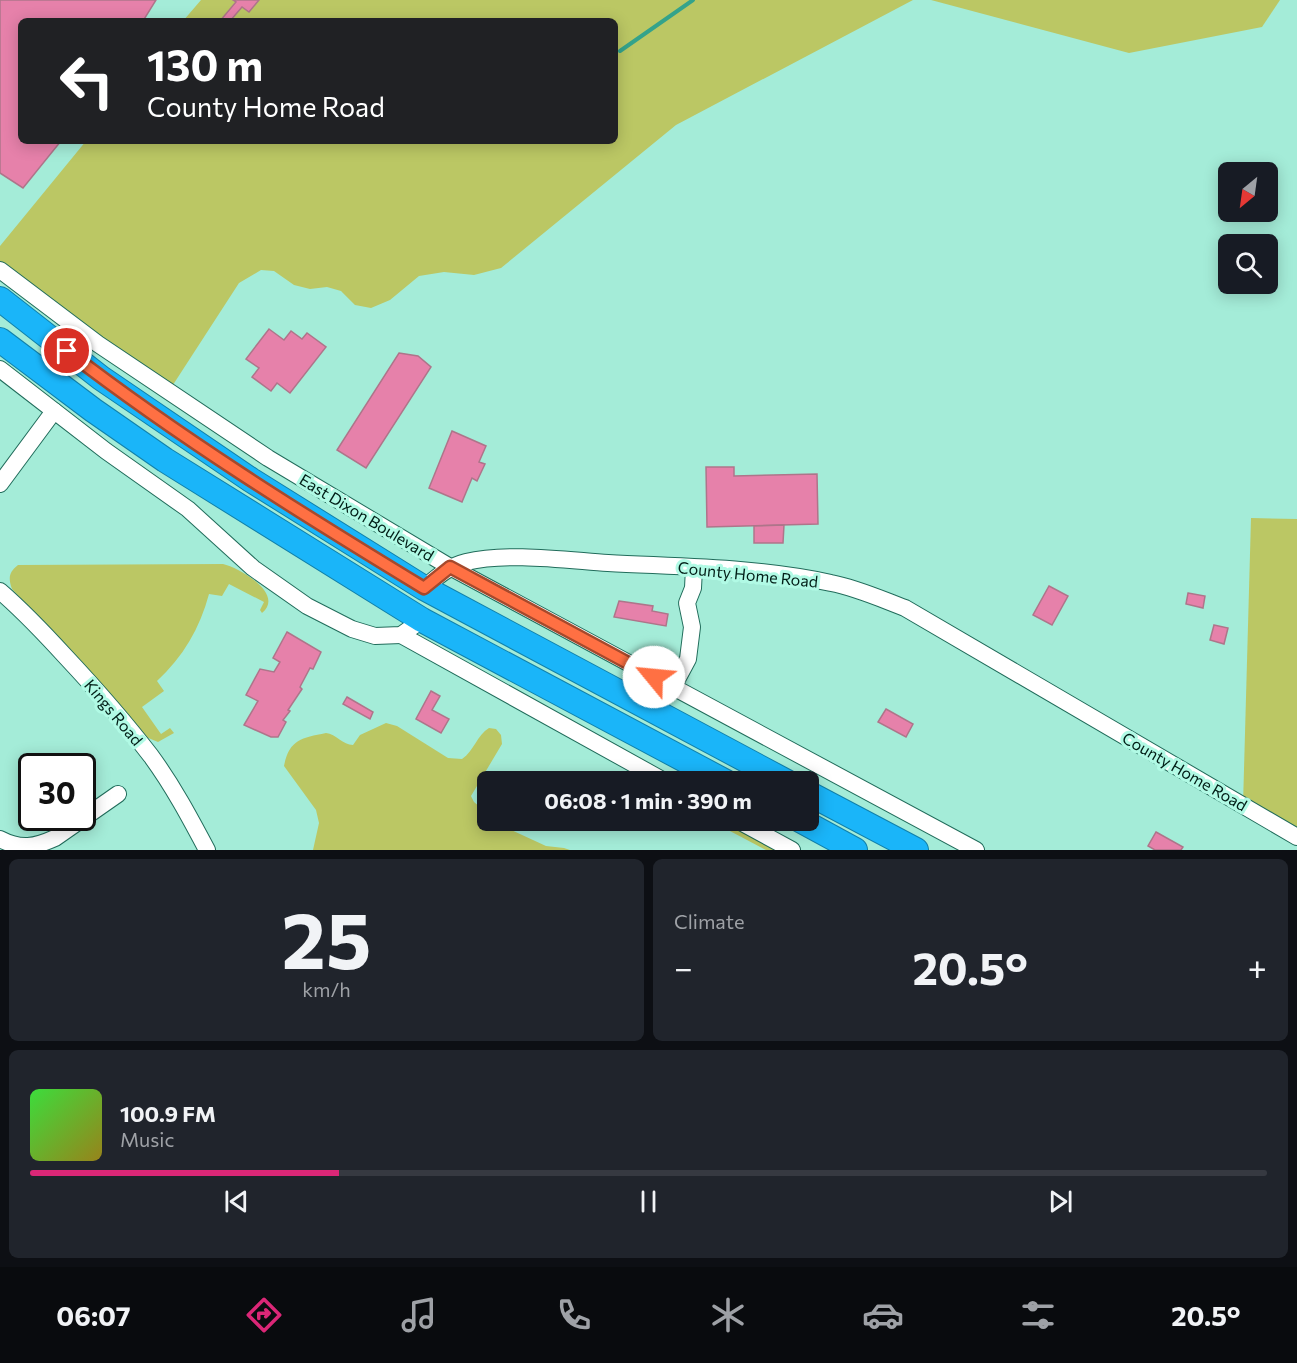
<!DOCTYPE html>
<html lang="en">
<head>
<meta charset="utf-8">
<style>
  :root { --surface:#171b24; --page:#20242c; --text:#f1f3f6; --muted:#9ea1a6; --line:#363941; --accent:#db2777 }
  body { margin:0; font-family:Commissioner,sans-serif; background:var(--page); color:var(--text); height:100vh; display:flex; flex-direction:column; font-size:22px; white-space:nowrap }
  * { box-sizing:border-box; margin:0 }
  p { font-size:20px; color:var(--muted) }
  .icon { flex:none; width:33px; height:33px; fill:none; stroke:currentColor; stroke-width:2; stroke-linecap:round; stroke-linejoin:round }
  .map { position:relative; height:850px; overflow:hidden }
  .sheet { display:flex; flex-direction:column; gap:9px; padding:9px; background:#0d0f14; flex:1 }
  .sheet>* { flex:none }
  .top-card { position:absolute; left:18px; top:18px; width:600px; height:126px; border-radius:9px; box-shadow:0 3px 15px #0003; background:#202124; color:#fff; overflow:hidden }
  .needle { width:39px; rotate:209deg }
  .tools { position:absolute; left:1218px; top:162px; display:grid; gap:12px }
  .tools a { display:grid; place-items:center; width:60px; height:60px; border-radius:9px; background:var(--surface); box-shadow:0 3px 15px #0003; font-size:30px }
  .speed { position:absolute; left:18px; top:753px; display:flex; gap:12px; font-size:30px; font-weight:700; text-align:center }
  .speed>* { display:grid; place-content:center; width:78px; height:78px; border-radius:50%; background:var(--surface); box-shadow:0 3px 15px #0003; line-height:1 }
  .speed .limit { border:3px solid #111; border-radius:9px; background:#fff; color:#111 }
  .pin { position:absolute; display:grid; place-items:center; width:51px; height:51px; color:#fff; margin:-26px; border:3px solid #fff; border-radius:50%; box-shadow:0 2px 6px #0007 }
  .me { position:absolute; width:66px; margin:-33px; rotate:298deg; stroke-linejoin:round; filter:drop-shadow(0 0 4px #0008) }
  .turn { display:flex; align-items:center; gap:21px; height:126px; padding:0 30px; font-size:27px }
  .turn .icon { width:78px; height:78px; stroke-width:2.5 }
  .turn b { display:block; font-size:42px; line-height:51px }
  .big { font-size:45px; font-weight:700; line-height:1.1 }
  .sheet .widget { flex:1; display:flex; flex-direction:column; justify-content:center; gap:9px; min-width:0; padding:0 21px; border-radius:9px; background:var(--page) }
  .sheet .dial { align-items:center; gap:0 }
  .dial b { font-size:78px; line-height:1 }
  .song { display:flex; align-items:center; gap:18px }
  .cover { width:72px; height:72px; border-radius:9px; background:linear-gradient(135deg,hsl(120 70% 55%),hsl(50 70% 35%)) }
  .played { height:6px; border-radius:3px; background:linear-gradient(90deg,var(--accent) 25%,var(--line) 25%) }
  .keys { display:flex; justify-content:space-around; direction:ltr }
  .heat { display:flex; justify-content:space-between; align-items:center; font-size:33px; direction:ltr }
  .sheet .tiles { flex:1; display:grid; gap:9px; grid-template-columns:1fr 1fr }
  .widget:last-child { grid-column:span 2 }
  .trip { position:absolute; left:477px; top:771px; width:342px; height:60px; border-radius:9px; background:var(--surface); box-shadow:0 3px 15px #0003; font-weight:700; line-height:60px; text-align:center }
  .menu { display:flex; height:96px; justify-content:space-around; align-items:center; background:#090b0e; color:var(--muted) }
  .menu .icon { width:42px; height:42px }
  .menu .active { color:var(--accent) }
  .menu b { font-size:27px; color:var(--text) }
  .map>svg:first-child { display:block }
  .green { fill:#bbc764 }
  .lines { fill:none; stroke-linecap:round; stroke-linejoin:round }
  .stream { stroke:#34a38b; stroke-width:4 }
  .building { fill:#e681aa; stroke:#ae758a; stroke-width:1.5 }
  .minor-casing { stroke:#216c5b; stroke-width:18 }
  .highway-casing { stroke:#1180aa; stroke-width:26 }
  .minor { stroke:#fff; stroke-width:16 }
  .highway { stroke:#1ab5f9; stroke-width:24 }
  .route-casing { stroke:#a6492c; stroke-width:15 }
  .route { stroke:#ff7043; stroke-width:10 }
  .labels { text-anchor:middle; dominant-baseline:central; stroke-width:6; stroke-linejoin:round; paint-order:stroke }
  .street-label { font-size:16px; fill:#001d16; stroke:#b1fae5 }
</style>
</head>
<body>
<div class="map">
<svg width="1297" height="850" viewBox="0 0 1297 850">
  <rect width="100%" height="100%" fill="#a4ecd8"/>
  <g class="green">
    <path d="M 201,0 L 913,0 L 676,125 L 501,268 L 474,275 L 444,272 L 419,276 L 390,300 L 371,308 L 355,305 L 341,291 L 327,287 L 310,289 L 294,285 L 274,271 L 261,270 L 239,283 L 169,391 L 0,270 L 0,246 L 86,141 L 615,141 L 615,21 L 183,21 Z"/>
    <path d="M 931,0 L 1280,0 L 1262,27 L 1129,53 Z"/>
    <path d="M 1251,518 L 1297,519 L 1297,837 L 1243,805 Z"/>
    <path d="M 223,564 C 240,568 285,594 262,613 L 260,610 L 264,602 L 229,584 L 222,596 L 209,594 C 200,628 183,657 157,681 L 164,691 L 142,707 L 161,734 L 170,728 L 174,733 L 158,742 L 146,737 L 12,589 C 8,578 9,572 18,565 Z"/>
    <path d="M 386,723 L 397,726 L 448,758 L 462,759 C 474,751 477,735 489,728 L 496,729 L 501,735 L 502,744 L 471,796 L 474,802 L 487,813 L 488,820 L 497,821 L 507,828 L 546,846 L 564,848 L 570,850 L 313,850 L 319,823 L 316,810 L 284,766 C 289,740 301,738 326,733 C 336,734 343,745 353,745 L 360,735 Z"/>
    <path d="M 711,821 L 726,821 L 773,846 L 776,850 L 766,850 Z"/>
  </g>
  <g class="lines">
    <path class="stream" d="M 620,51 L 693,0"/>
  </g>
  <g class="building">
    <path d="M 0,0 L 156,0 L 143,21 L 21,21 L 21,141 L 61,141 L 23,188 L 0,173 Z"/>
    <path d="M 233,0 L 259,0 L 249,12 L 242,7 L 230,21 L 220,21 L 236,2 Z"/>
    <path d="M 269,329 L 284,340 L 291,331 L 302,339 L 307,333 L 326,347 L 290,393 L 277,383 L 271,391 L 252,377 L 259,368 L 246,359 Z"/>
    <path d="M 399,353 L 418,356 L 431,367 L 366,468 L 337,450 Z"/>
    <path d="M 452,431 L 486,446 L 479,462 L 485,464 L 477,481 L 472,478 L 462,502 L 429,488 Z"/>
    <path d="M 706,467 L 734,467 L 734,476 L 817,474 L 818,524 L 707,527 Z"/>
    <path d="M 784,525 L 783,543 L 754,543 L 754,526 Z"/>
    <path d="M 1049,586 L 1068,596 L 1052,625 L 1033,615 Z"/>
    <path d="M 1188,593 L 1205,596 L 1203,608 L 1186,604 Z"/>
    <path d="M 619,601 L 653,606 L 652,611 L 668,614 L 666,626 L 614,617 Z"/>
    <path d="M 1214,625 L 1228,628 L 1224,644 L 1210,640 Z"/>
    <path d="M 287,632 L 321,652 L 313,669 L 310,668 L 301,685 L 300,687 L 302,689 L 288,710 L 290,711 L 283,720 L 286,722 L 278,737 L 271,737 L 244,725 L 258,701 L 246,695 L 260,669 L 274,672 L 280,662 L 273,658 Z"/>
    <path d="M 431,691 L 440,696 L 432,710 L 449,719 L 441,733 L 416,719 Z"/>
    <path d="M 347,697 L 373,712 L 370,719 L 343,704 Z"/>
    <path d="M 886,709 L 913,724 L 906,737 L 878,722 Z"/>
    <path d="M 1156,832 L 1183,847 L 1181,850 L 1155,850 L 1148,846 Z"/>
  </g>
  <g class="lines">
    <g class="minor-casing">
      <g id="minor">
        <path d="M 0,270 L 98,344 L 268,458 L 450,567 L 976,850"/>
        <path d="M 0,369 L 106,451 L 188,509 L 253,568 L 307,606 L 352,629 L 375,636 L 401,635 L 422,620"/>
        <path d="M 0,484 L 54,411"/>
        <path d="M 424,588 C 437,577 449,566 466,562 C 507,552 565,560 608,563 C 682,567 758,567 831,583 C 857,588 881,599 905,608 L 1297,837"/>
        <path d="M 0,591 C 23,611 44,633 65,656 C 95,688 124,721 151,756 C 173,786 190,818 207,850"/>
        <path d="M 401,635 L 666,782"/>
        <path d="M 673,687 L 688,659 L 692,627 L 687,603 L 693,588 L 694,568"/>
        <path d="M 737,820 L 792,850"/>
        <path d="M 0,839 C 21,850 35,847 55,838 L 118,794"/>
      </g>
    </g>
    <g class="highway-casing">
      <g id="highway">
        <path d="M 0,299 L 101,378 L 251,480 L 424,588 L 787,782"/>
        <path d="M 0,340 L 93,410 L 165,460 L 422,620 L 726,782"/>
        <path d="M 808,793 L 916,850"/>
        <path d="M 800,820 L 855,850"/>
      </g>
    </g>
    <use href="#minor" class="minor"/>
    <use href="#highway" class="highway"/>
  </g>
  <g class="lines">
    <g class="route-casing">
      <path id="route" d="M 67,351 C 180,438 302,514 424,588 L 450,567 L 654,677"/>
    </g>
    <use href="#route" class="route"/>
  </g>
  <g class="labels">
    <g class="street-label">
      <text transform="translate(367 517) rotate(31)">East Dixon Boulevard</text>
      <text transform="translate(748 574) rotate(6)">County Home Road</text>
      <text transform="translate(114 712) rotate(50)">Kings Road</text>
      <text transform="translate(1185 771) rotate(30)">County Home Road</text>
    </g>
  </g>
</svg>
<div class="tools">
<a><svg class="needle" viewBox="-14 -14 28 28"><path d="M0-13l5 13h-10z" fill="#e53935"/><path d="M0 13l5-13h-10z" fill="#9ea1a6"/></svg></a>
<a><svg class="icon" aria-label="search" viewBox="0 0 24 24"><circle cx="10" cy="10" r="6"/><path d="M15 15l6 6"/></svg></a>
</div>
<div class="speed"><div class="limit">30</div></div>
<div class="pin" style="left:67px;top:351px;background:#d93025"><svg class="icon" aria-label="arrive" viewBox="0 0 24 24"><path d="M6 21V4h12l-3 4 3 4H6"/></svg></div>
<svg class="me" style="left:654px;top:677px" viewBox="-20 -20 40 40"><circle r="19" fill="#fff"/><path d="M0-13L10 11 0 6-10 11z" fill="#ff7043"/></svg>
<div class="trip">06:08 · 1 min · 390 m</div>
<div class="top-card">
<div class="turn"><svg class="icon" aria-label="left" viewBox="0 0 24 24"><path d="M17 20v-9H6M10 6l-5 5 5 5"/></svg><div><b>130 m</b>County Home Road</div></div>
</div>
</div>
<section class="sheet">
<div class="tiles">
<div class="widget dial"><b>25</b><p>km/h</p></div>
<div class="widget"><p>Climate</p>
<div class="heat"><a>−</a><b class="big">20.5°</b><a>+</a></div>
</div>
<div class="widget">
<div class="song"><i class="cover"></i><div><b>100.9 FM</b><p>Music</p></div></div>
<div class="played"></div>
<div class="keys"><svg class="icon" aria-label="previous" viewBox="0 0 24 24"><path d="M18 5L8 12l10 7zM5 5v14"/></svg><svg class="icon" aria-label="pause" viewBox="0 0 24 24"><path d="M8 5v14M16 5v14"/></svg><svg class="icon" aria-label="next" viewBox="0 0 24 24"><path d="M6 5l10 7-10 7zM19 5v14"/></svg></div>
</div>
</div>
</section>
<nav class="menu">
<b>06:07</b>
<svg class="icon active" aria-label="directions" viewBox="0 0 24 24"><path d="M12 3l9 9-9 9-9-9zM9 14v-3h6M13 9l2 2-2 2"/></svg>
<svg class="icon" aria-label="music" viewBox="0 0 24 24"><path d="M9 18V5l10-2v13"/><circle cx="6" cy="18" r="3"/><circle cx="16" cy="16" r="3"/></svg>
<svg class="icon" aria-label="phone" viewBox="0 0 24 24"><path d="M5 4h4l2 5-3 2q2 4 5 5l2-3 5 2v4C11 20 4 13 5 4z"/></svg>
<svg class="icon" aria-label="climate" viewBox="0 0 24 24"><path d="M12 3v18M4 7l16 10M4 17L20 7"/></svg>
<svg class="icon" aria-label="car" viewBox="0 0 24 24"><path d="M5 17H2v-5l4-1 3-4h7l3 4 3 1v5h-3M9 17h6M6 11h13"/><circle cx="7" cy="17" r="2"/><circle cx="17" cy="17" r="2"/></svg>
<svg class="icon" aria-label="filters" viewBox="0 0 24 24"><path d="M4 7h16M4 17h16"/><circle cx="9" cy="7" r="2"/><circle cx="15" cy="17" r="2"/></svg>
<b>20.5°</b>
</nav>
</body>
</html>
